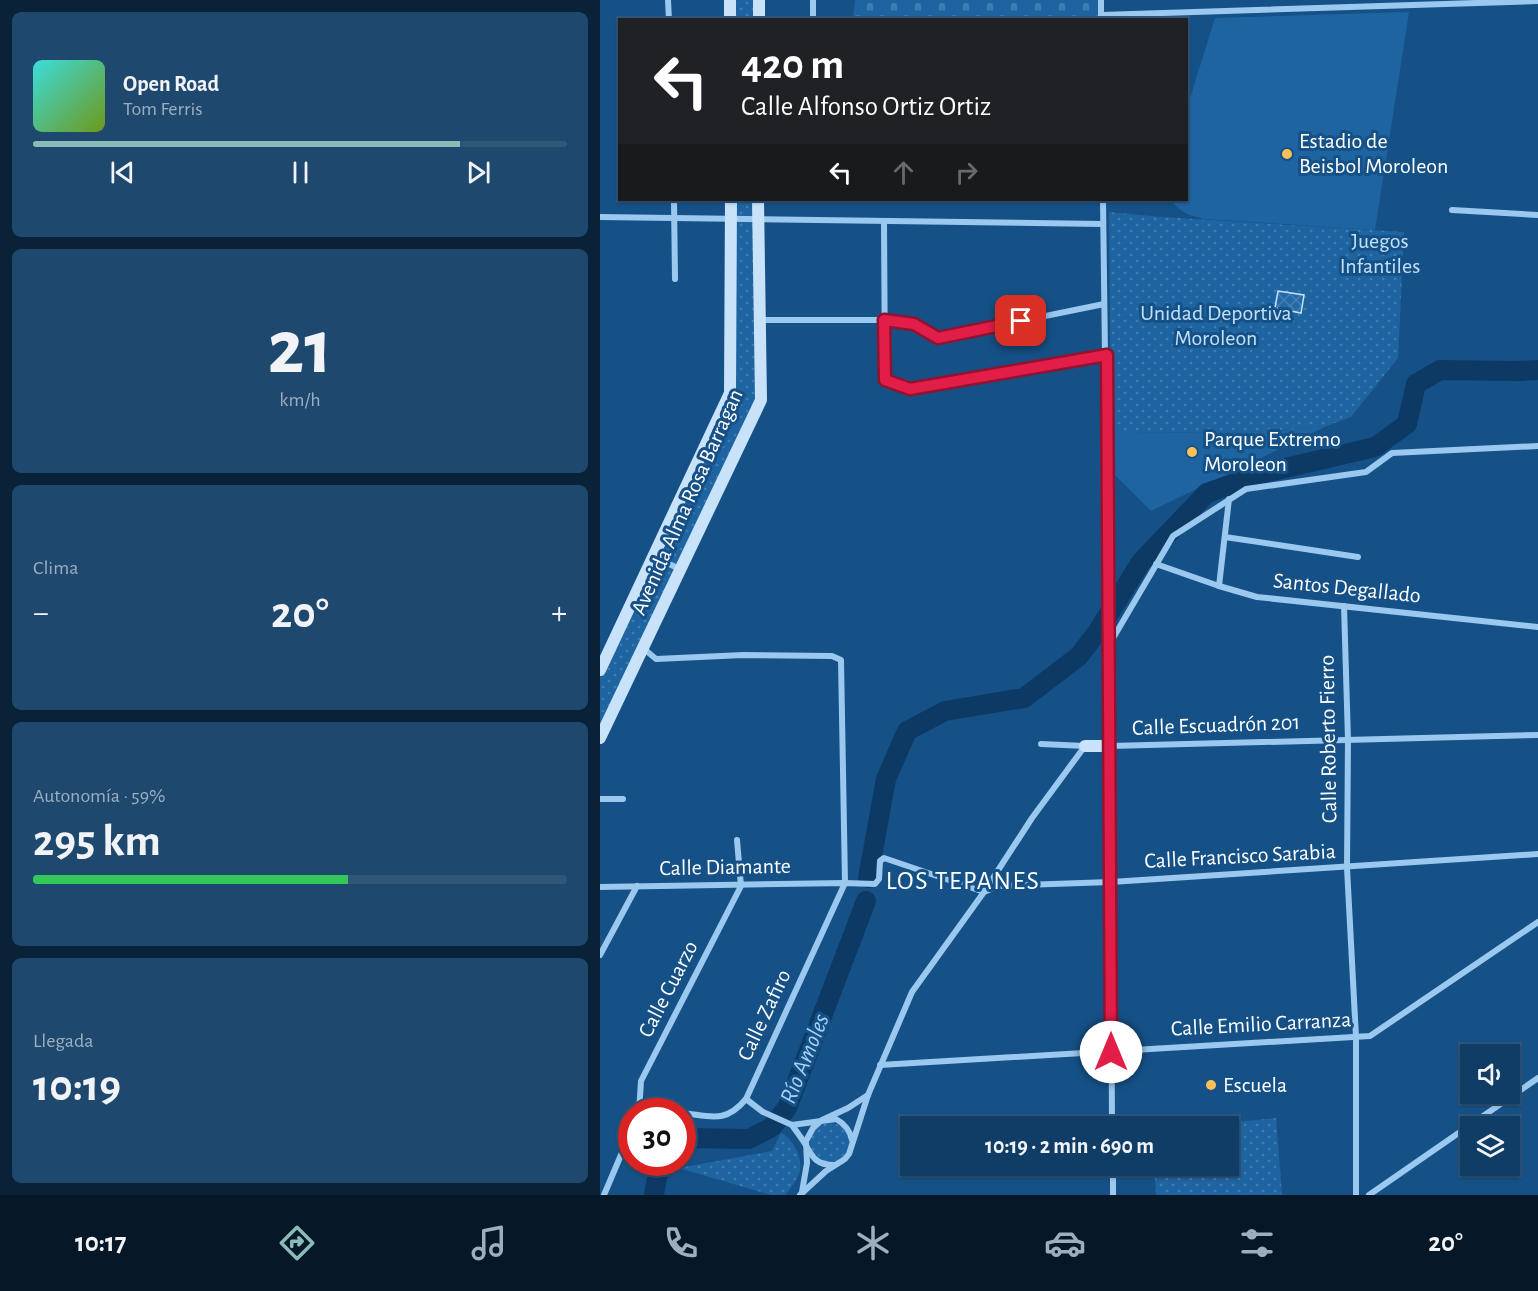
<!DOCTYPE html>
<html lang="es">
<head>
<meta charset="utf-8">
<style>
  :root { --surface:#103d65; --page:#1e486e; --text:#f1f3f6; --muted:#9caebf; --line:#305679; --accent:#8bbbb9 }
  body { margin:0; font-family:"Alegreya Sans",sans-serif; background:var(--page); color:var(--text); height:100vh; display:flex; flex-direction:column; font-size:22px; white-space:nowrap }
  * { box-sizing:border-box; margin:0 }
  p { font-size:20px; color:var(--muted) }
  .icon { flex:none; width:33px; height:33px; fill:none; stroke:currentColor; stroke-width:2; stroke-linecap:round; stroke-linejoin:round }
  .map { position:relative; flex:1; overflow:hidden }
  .details { display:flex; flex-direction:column; gap:12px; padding:12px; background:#092238; width:600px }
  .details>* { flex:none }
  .banner { position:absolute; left:18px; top:18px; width:570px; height:183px; border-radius:0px; box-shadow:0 2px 4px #0004,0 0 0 2px var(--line); background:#202124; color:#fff; overflow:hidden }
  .tools { position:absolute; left:860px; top:1044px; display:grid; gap:12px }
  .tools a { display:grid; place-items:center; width:60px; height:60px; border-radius:0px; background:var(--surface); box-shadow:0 2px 4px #0004,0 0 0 2px var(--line); font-size:30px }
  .speed { position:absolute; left:18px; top:1098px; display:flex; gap:12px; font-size:30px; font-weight:700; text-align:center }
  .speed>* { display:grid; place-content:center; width:78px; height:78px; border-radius:50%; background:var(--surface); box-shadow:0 2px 4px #0004,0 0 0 2px var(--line); line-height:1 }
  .speed .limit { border:9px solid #d22; background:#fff; color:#111 }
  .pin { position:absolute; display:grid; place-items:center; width:51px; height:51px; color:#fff; margin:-26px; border-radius:12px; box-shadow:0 3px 9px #0006 }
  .me { position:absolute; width:66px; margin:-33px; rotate:0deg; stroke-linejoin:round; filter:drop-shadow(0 0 4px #0008) }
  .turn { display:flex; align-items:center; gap:21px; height:126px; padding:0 24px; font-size:27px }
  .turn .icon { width:78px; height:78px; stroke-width:2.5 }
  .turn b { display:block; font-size:42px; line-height:51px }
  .lanes { display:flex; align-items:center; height:57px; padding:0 24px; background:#0003; justify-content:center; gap:30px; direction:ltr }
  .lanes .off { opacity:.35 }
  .big { font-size:45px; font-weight:700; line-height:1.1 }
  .details .widget { flex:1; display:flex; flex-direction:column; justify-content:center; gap:9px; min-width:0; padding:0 21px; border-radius:9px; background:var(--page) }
  .details .dial { align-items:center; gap:0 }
  .dial b { font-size:78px; line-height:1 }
  .song { display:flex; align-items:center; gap:18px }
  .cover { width:72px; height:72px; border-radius:9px; background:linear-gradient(135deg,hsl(180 70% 55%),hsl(80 70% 35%)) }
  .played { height:6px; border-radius:3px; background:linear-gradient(90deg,var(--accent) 80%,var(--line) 80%) }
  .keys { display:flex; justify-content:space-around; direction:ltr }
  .heat { display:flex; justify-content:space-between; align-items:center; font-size:33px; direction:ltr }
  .charge { height:9px; border-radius:4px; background:linear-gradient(90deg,#34c759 59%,var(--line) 0) }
  .trip { position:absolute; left:300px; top:1116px; width:339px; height:60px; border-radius:0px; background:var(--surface); box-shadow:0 2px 4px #0004,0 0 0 2px var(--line); font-weight:700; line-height:60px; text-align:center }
  .tab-bar { display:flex; height:96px; justify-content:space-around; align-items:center; background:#061828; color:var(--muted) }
  .tab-bar .icon { width:42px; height:42px }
  .tab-bar .selected { color:var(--accent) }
  .tab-bar b { font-size:27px; color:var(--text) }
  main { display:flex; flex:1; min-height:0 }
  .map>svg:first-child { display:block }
  .grass { fill:#1e64a1 }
  .cemetery { fill:url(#cemetery-stones) }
  .park { fill:url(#park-dots) }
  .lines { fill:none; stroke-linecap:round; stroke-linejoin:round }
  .river { stroke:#0d3a64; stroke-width:20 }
  .building { fill:url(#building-cross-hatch); stroke:#c1e0fa; stroke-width:1.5 }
  .street { stroke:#9bc8ee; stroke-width:6 }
  .secondary { stroke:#c8e2fa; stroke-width:12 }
  .route-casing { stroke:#92132f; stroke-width:15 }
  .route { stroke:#e11d48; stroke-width:10 }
  .poi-dot { fill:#ffc058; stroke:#155187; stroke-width:2 }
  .labels { text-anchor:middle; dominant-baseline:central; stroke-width:6; stroke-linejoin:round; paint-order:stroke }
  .poi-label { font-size:22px; fill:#fff; stroke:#155187; text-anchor:start }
  .park-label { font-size:22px; fill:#c1e0fa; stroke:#155187 }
  .street-label { font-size:22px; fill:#fff; stroke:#155187 }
  .water-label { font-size:24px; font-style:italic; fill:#a7d2f6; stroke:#155187 }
  .quarter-label { font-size:26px; letter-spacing:1.5px; fill:#fff; stroke:#155187 }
</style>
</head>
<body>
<main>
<section class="details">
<div class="widget">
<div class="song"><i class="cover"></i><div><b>Open Road</b><p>Tom Ferris</p></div></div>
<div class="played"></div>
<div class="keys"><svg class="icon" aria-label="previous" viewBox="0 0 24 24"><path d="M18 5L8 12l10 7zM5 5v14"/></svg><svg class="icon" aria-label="pause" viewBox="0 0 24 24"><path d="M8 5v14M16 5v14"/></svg><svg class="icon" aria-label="next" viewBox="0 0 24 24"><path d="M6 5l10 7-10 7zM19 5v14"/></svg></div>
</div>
<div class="widget dial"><b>21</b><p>km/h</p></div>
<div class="widget"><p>Clima</p>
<div class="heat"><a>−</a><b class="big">20°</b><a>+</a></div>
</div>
<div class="widget"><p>Autonomía · 59%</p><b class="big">295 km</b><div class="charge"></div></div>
<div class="widget"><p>Llegada</p><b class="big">10:19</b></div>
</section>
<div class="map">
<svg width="938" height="1195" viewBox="0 0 938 1195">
  <defs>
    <pattern id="cemetery-stones" width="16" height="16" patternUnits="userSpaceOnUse" patternTransform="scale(1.5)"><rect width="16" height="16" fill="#1e64a1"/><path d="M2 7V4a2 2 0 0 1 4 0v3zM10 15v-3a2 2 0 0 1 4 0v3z" fill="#407baf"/></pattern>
    <pattern id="park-dots" width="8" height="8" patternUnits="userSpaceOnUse" patternTransform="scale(1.5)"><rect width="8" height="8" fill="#1e64a1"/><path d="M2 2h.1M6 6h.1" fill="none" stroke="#407baf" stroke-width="1.8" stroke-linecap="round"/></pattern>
    <pattern id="building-cross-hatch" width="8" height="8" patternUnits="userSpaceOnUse" patternTransform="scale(1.5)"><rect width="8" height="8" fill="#2369a6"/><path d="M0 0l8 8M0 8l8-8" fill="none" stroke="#4480b3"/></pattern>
  </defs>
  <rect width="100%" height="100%" fill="#155187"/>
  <g class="grass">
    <path d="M 809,12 L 775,230 L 605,219 C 588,215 582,214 571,200 L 586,200 L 587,108 L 615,18 Z"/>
    <path d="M 727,426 L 551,511 L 511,471 L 511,433 L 651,432 Z"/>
  </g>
  <path class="cemetery" d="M 255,0 L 501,0 L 501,19 L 253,20 Z"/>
  <g class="park">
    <rect x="130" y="0" width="29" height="19"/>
    <path d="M 131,200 L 158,200 L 160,399 L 0,740 L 0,670 L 130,393 Z"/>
    <path d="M 509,212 L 562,217 L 804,232 L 798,358 L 751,417 L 727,426 L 651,432 L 511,433 Z"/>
    <path d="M 676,1118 L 682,1195 L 556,1195 L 554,1166 L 628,1166 L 628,1126 L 594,1126 Z"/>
    <circle cx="230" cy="1143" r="20"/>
    <path d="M 181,1133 C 194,1139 204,1160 199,1174 C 196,1181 190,1189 185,1195 L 171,1195 L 79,1168 L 172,1151 Z"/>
  </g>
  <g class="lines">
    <g class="river">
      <path d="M 268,878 L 286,779 L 307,731 L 345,711 L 424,698 L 479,656 L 498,631 L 541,562 L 607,493 L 668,472 L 775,447 L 807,424 L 816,384 L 840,370 L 919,371 L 938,370"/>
      <path d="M 82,1142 L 90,1138 L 149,1139 L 172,1127 L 187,1108 L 266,901"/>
      <path d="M 54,1195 L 60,1162"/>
    </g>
  </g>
  <path class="building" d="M 678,291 L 704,295 L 701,313 L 675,308 Z"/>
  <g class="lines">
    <g class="street">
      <path d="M 68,0 L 69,20"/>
      <path d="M 501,0 L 501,17"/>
      <path d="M 501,15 L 938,1"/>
      <path d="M 213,20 L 213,0"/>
      <path d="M 74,200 L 75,279"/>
      <path d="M 503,200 L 510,746 L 512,1126"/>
      <path d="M 852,210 L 938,215"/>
      <path d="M 0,217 L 503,224"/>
      <path d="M 284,222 L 285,380 L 310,389 L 507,355"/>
      <path d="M 160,320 L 284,320 L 314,324 L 338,338 L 504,304"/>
      <path d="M 625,537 L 758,557"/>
      <path d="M 54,557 L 82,570"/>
      <path d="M 556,564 L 619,586 L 657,597 L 938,627"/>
      <path d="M 619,586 L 629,499"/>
      <path d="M 744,606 L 748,740 L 747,868 L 756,1037 L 756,1195"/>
      <path d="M 509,645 L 573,536 L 646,489 L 766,472 L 792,453 L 938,446"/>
      <path d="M 43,648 L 56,659 L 143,655 L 232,656 L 241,660 L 245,883 L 146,1099 C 125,1124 111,1116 82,1113"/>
      <path d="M 441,744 L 485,746"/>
      <path d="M 510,746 L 938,735"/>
      <path d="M 0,799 L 23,799"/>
      <path d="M 0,887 L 245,883 L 275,884 L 279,879 L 280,861 L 284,858 L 384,892 L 398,886 L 511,882 L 938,854"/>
      <path d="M 0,955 L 37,886"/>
      <path d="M 280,1065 L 770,1036 L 938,922"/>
      <path d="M 146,1099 L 163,1112 L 192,1125 L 236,1119 C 245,1124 250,1130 252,1140"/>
      <path d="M 40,1109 L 68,1112"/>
      <path d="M 39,1112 L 41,1081 L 141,886 L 137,840"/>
      <path d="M 192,1125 C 196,1131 200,1136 204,1142 C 212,1156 215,1165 234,1165"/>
      <path d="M 513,1166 L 513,1195"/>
      <path d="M 202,1192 L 207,1163 L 206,1141 L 213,1128 L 222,1120 L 248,1108 L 268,1095"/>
      <path d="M 4,1195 L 32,1129"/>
      <path d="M 200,1195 L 226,1171 L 245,1159 L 249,1154 L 268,1095 L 312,992 L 384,892 L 432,818 L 485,746"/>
      <path d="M 769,1195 L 938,1078"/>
    </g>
    <g class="secondary">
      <path d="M 130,0 L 130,20"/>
      <path d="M 159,20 L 159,0"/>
      <path d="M 0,670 L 130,393 L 131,200"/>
      <path d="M 0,738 L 161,400 L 158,200"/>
      <path d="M 485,746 L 510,746"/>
    </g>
  </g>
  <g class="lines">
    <g class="route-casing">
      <path id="route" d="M 421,321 L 338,338 L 314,324 L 284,320 L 285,380 L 310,389 L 507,355 L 511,1052"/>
    </g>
    <use href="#route" class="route"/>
  </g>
  <g class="poi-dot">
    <circle cx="687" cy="154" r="6"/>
    <circle cx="592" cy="452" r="6"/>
    <circle cx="611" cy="1085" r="6"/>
  </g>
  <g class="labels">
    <g class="poi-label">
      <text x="699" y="141">Estadio de<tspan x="699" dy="25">Beisbol Moroleon</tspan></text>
      <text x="604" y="439">Parque Extremo<tspan x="604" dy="25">Moroleon</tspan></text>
      <text x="623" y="1085">Escuela</text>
    </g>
    <g class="park-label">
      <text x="780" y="241">Juegos<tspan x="780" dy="25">Infantiles</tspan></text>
      <text x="616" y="313">Unidad Deportiva<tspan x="616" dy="25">Moroleon</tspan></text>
    </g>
    <g class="street-label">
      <text transform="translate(87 502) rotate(-66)">Avenida Alma Rosa Barragan</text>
      <text transform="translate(747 588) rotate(6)">Santos Degallado</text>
      <text transform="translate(616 725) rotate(-2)">Calle Escuadrón 201</text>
      <text transform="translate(728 739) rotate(-91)">Calle Roberto Fierro</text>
      <text transform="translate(640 856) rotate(-3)">Calle Francisco Sarabia</text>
      <text transform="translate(125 867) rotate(-1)">Calle Diamante</text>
      <text transform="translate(68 989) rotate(-63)">Calle Cuarzo</text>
      <text transform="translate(164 1015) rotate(-65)">Calle Zafiro</text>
      <text transform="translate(661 1024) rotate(-3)">Calle Emilio Carranza</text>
    </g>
    <g class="water-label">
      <text transform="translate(205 1059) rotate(-68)">Río Amoles</text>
    </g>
    <g class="quarter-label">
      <text x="363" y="881">LOS TEPANES</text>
    </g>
  </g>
</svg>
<div class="tools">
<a><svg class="icon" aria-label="sound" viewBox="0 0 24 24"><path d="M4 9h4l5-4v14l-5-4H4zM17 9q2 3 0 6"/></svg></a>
<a><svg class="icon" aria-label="layers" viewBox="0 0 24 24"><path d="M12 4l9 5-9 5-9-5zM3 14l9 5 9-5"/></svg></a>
</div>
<div class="speed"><div class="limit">30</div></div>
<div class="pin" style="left:421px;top:321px;background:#d93025"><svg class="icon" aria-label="arrive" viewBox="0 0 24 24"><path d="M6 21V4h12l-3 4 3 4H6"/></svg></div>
<svg class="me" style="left:511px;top:1052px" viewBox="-20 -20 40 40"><circle r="19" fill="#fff"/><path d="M0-13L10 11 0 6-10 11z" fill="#e11d48"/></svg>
<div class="trip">10:19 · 2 min · 690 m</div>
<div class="banner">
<div class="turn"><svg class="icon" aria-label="left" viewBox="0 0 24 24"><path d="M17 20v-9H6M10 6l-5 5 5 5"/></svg><div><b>420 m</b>Calle Alfonso Ortiz Ortiz</div></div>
<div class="lanes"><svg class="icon" aria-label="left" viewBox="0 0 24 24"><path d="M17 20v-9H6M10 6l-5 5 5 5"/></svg><svg class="icon off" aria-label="ahead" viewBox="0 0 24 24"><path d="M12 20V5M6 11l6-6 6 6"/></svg><svg class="icon off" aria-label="right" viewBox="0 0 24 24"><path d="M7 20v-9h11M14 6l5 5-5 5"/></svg></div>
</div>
</div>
</main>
<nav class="tab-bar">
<b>10:17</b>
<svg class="icon selected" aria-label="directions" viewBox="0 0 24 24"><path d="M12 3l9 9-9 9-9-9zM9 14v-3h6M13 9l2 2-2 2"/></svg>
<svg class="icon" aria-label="music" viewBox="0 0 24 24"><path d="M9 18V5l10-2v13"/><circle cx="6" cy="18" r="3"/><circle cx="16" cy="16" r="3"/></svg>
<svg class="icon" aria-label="phone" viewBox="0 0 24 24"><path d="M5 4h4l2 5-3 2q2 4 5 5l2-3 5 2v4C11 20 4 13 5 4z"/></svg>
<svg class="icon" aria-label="climate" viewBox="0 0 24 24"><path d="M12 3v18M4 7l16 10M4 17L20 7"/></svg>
<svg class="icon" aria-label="car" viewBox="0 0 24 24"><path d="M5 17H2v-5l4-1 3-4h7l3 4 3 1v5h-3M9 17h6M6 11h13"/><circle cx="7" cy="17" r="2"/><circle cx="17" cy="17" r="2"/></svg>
<svg class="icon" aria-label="filters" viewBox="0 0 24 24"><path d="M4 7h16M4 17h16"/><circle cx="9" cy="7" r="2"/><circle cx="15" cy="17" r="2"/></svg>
<b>20°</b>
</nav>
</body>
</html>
